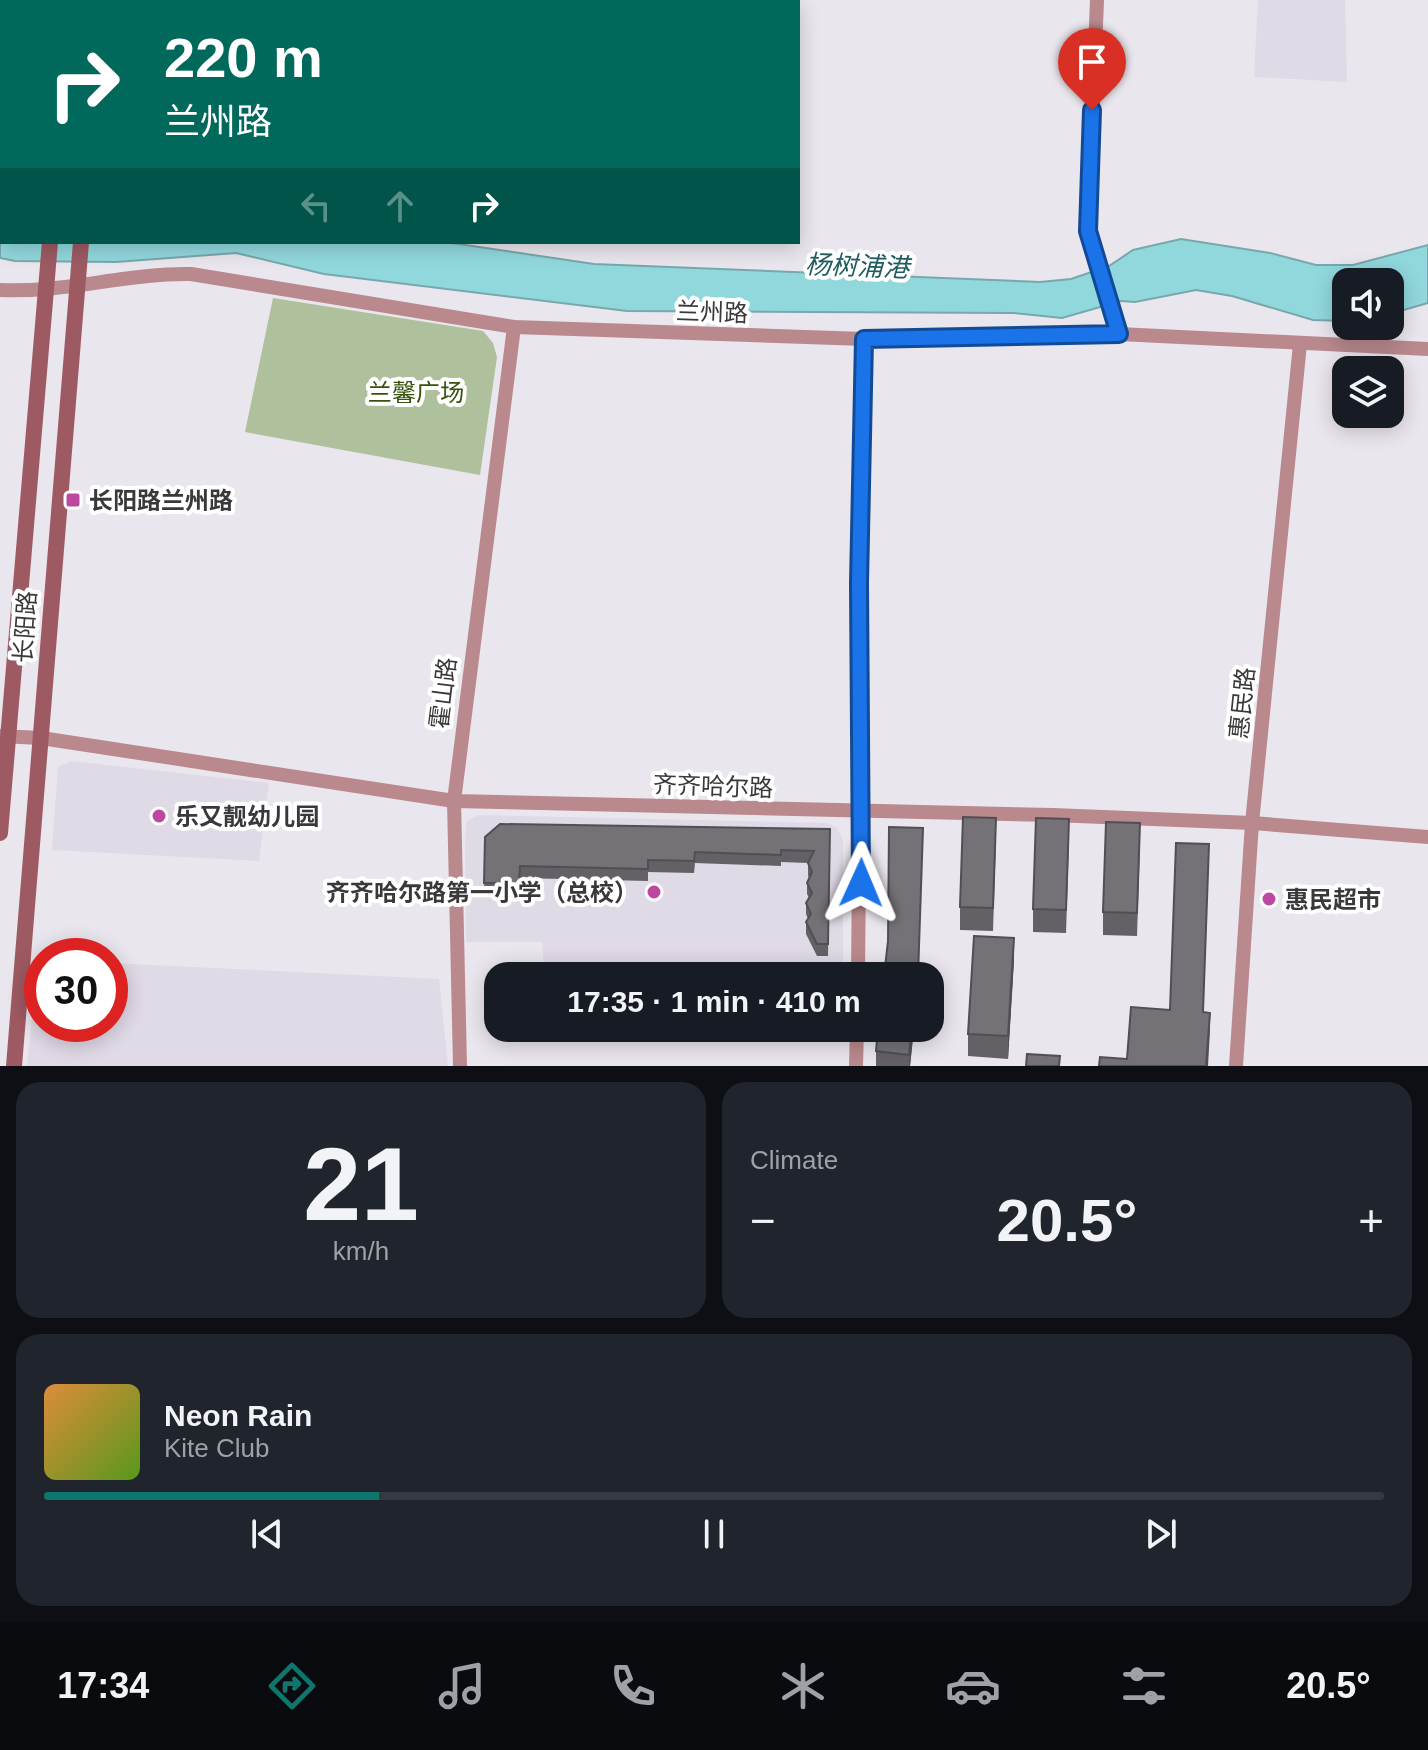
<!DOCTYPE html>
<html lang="en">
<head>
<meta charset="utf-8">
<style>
  :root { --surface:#171b24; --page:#20242c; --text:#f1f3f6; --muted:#9ea1a6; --line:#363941; --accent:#0f766e }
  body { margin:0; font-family:Arial,"Noto Sans SC",sans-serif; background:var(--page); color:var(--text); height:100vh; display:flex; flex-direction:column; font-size:30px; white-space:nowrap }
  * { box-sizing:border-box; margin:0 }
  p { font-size:26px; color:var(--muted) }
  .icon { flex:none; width:44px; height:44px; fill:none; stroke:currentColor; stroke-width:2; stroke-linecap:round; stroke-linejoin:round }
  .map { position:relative; height:1066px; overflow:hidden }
  .details { display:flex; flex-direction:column; gap:16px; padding:16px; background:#0d0f14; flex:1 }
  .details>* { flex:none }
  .banner { position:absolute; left:0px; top:0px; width:800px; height:244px; box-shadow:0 4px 20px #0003; background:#00695c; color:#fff; overflow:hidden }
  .tools { position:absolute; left:1332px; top:268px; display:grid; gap:16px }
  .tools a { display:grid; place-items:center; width:72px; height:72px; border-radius:16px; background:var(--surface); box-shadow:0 4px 20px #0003; font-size:40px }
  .speed { position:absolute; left:24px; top:938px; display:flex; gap:16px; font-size:40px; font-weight:700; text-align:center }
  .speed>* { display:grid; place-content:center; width:104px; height:104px; border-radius:50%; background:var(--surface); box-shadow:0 4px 20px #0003; line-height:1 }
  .speed .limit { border:12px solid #d22; background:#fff; color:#111 }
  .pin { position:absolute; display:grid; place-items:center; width:68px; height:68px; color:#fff; margin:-82px -34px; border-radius:50% 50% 50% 0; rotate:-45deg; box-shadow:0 0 8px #0007 }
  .pin .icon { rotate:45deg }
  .me { position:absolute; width:88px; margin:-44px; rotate:1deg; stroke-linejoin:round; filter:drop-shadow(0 0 6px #0008) }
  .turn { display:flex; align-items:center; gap:28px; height:168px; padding:0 32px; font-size:36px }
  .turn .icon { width:104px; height:104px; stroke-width:2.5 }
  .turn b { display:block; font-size:56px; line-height:68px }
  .lanes { display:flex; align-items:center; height:76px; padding:0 32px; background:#0003; justify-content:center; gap:40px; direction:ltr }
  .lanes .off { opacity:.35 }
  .big { font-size:60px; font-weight:800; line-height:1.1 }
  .details .tile { flex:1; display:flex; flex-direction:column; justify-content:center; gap:12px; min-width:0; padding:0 28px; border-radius:24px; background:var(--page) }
  .details .dial { align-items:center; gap:0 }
  .dial b { font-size:104px; line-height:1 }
  .song { display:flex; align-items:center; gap:24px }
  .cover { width:96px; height:96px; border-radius:12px; background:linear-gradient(135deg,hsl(30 70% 55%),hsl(90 70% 35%)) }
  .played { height:8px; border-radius:4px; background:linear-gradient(90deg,var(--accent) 25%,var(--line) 25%) }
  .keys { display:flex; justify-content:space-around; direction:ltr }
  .heat { display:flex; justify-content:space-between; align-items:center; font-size:44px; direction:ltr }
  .details .tiles { flex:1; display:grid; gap:16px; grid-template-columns:1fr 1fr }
  .tile:last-child { grid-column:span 2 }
  .trip { position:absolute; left:484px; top:962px; width:460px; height:80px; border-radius:24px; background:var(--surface); box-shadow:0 4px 20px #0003; font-weight:800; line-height:80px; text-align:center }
  .menu { display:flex; height:128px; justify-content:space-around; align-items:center; background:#090b0e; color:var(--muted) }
  .menu .icon { width:56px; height:56px }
  .menu .active { color:var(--accent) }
  .menu b { font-size:36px; color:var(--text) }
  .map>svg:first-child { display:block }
  .built { fill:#e0d9e6 }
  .green { fill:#aec09c }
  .water { fill:#91d8dd; stroke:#77a8ac; stroke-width:2 }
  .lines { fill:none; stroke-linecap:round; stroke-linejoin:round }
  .street { stroke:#b9898d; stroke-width:14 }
  .secondary { stroke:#9e5a63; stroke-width:16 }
  .wall { fill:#646166 }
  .shaded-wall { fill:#514f53 }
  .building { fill:#747177; stroke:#514f53; stroke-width:2 }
  .route-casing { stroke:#114b97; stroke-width:20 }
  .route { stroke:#1a73e8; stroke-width:14 }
  .poi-dot { fill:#bd48a0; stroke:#fff; stroke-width:3 }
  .labels { text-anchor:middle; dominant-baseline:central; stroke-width:8; stroke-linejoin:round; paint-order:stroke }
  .street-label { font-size:24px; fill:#3a383b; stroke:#fff }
  .park-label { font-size:24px; fill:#36530b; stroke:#fff }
  .poi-label { font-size:24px; font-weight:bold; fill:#3a383b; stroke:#fff; text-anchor:start }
  .water-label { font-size:26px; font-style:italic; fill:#205c5f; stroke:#fff }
</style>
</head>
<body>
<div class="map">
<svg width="1428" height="1066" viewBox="0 0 1428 1066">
  <rect width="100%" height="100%" fill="#eae6ed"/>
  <g class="built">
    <path d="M 1258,0 L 1345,0 L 1347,82 L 1254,77 Z"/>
    <path d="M 71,761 L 269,783 L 259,861 L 52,850 L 58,767 Z"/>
    <path d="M 478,815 L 828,823 L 837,828 L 843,840 L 843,970 L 544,966 L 542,942 L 466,942 L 465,843 L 467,821 Z"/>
    <path d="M 38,960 L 42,960 L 42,1024 L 110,1024 L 110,963 L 439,979 L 448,1066 L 27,1066 Z"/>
  </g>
  <path class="green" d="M 273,298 L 483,331 L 493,343 L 497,357 L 480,475 L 245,432 Z"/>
  <path class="water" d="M 0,211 L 2,242 L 445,242 L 594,264 L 1040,282 L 1071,279 L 1109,266 L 1133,250 L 1181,239 L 1270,253 L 1316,265 L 1353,265 L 1428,245 L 1428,303 L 1390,314 L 1390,282 L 1346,282 L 1346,321 L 1313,320 L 1232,296 L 1196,290 L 1135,302 L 1121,301 L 1062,318 L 1014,313 L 627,311 L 324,274 L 236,253 L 116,262 L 15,261 L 0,258 Z"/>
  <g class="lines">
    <g class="street">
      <path d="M 1097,0 L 1088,231 L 1119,334"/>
      <path d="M 0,290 C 65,293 127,273 191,274 L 514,327 L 864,339 L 1119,334 L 1428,349"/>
      <path d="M 0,736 L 41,738 L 454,801 L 1053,815 L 1252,823 L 1428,837"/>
      <path d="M 858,976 L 864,339"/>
      <path d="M 460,1066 L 454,801 L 514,327"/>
      <path d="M 856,1066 L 857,1028"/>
      <path d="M 1236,1066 L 1252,823 L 1300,344"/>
    </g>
    <g class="secondary">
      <path d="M 76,2 L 76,0"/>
      <path d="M 105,2 L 105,0"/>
      <path d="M 0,833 L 50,242"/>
      <path d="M 14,1066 L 81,242"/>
    </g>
  </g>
  <g class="wall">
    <path d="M 830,829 L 828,956 L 817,956 L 806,934 L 806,922 L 808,919 L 806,914 L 806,903 L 809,898 L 807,894 L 807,883 L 809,878 L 808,875 L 808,863 L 781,862 L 781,866 L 695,863 L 694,873 L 648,872 L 648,881 L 520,878 L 519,895 L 484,894 L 485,837 Z"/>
    <path d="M 996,840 L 993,931 L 960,930 L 960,907 Z"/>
    <path d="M 1069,842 L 1066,933 L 1033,932 L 1033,909 Z"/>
    <path d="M 1140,845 L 1137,936 L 1103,935 L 1103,912 Z"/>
    <path d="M 1014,960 L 1008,1059 L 968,1056 L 968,1034 Z"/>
    <path d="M 914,1028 L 910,1066 L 876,1066 L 876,1051 Z"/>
  </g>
  <g class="shaded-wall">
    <path d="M 1014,938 L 1014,960 L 1008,1059 L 1008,1036 Z"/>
    <path d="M 1210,1013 L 1210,1030 L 1208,1066 L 1206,1066 Z"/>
    <path d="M 912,1028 L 914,1028 L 910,1066 L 909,1066 Z"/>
  </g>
  <g class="building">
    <path d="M 963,817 L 996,818 L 993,908 L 960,907 Z"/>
    <path d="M 1036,818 L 1069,819 L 1066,910 L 1033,909 Z"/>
    <path d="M 1106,822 L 1140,823 L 1137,913 L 1103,912 Z"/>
    <path d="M 500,824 L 830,829 L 828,944 L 817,944 L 806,922 L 811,914 L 806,903 L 812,893 L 807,883 L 812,872 L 808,863 L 814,851 L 781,850 L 781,855 L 695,852 L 694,861 L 648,860 L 648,869 L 520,866 L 519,883 L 484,883 L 485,837 Z"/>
    <path d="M 889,827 L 923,828 L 918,976 L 884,976 L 888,941 Z"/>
    <path d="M 1176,843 L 1209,844 L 1203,1012 L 1210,1013 L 1206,1066 L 1099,1066 L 1100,1057 L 1127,1059 L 1131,1007 L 1170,1010 Z"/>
    <path d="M 974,936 L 1014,938 L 1008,1036 L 968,1034 Z"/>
    <path d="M 878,1028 L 912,1028 L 909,1055 L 876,1051 Z"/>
    <path d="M 1027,1054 L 1060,1056 L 1059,1066 L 1026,1066 Z"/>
  </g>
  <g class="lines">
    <g class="route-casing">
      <path id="route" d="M 861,883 L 859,583 L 864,339 L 1119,334 L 1088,231 L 1092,110"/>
    </g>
    <use href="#route" class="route"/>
  </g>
  <g class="poi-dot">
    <rect x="65" y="492" width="16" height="16" rx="4"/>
    <circle cx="159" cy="816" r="8"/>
    <circle cx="654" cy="892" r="8"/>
    <circle cx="1269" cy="899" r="8"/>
  </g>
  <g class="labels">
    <g class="street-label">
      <text transform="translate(712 312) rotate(2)">兰州路</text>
      <text transform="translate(25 627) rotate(-86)">长阳路</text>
      <text transform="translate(443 693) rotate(-83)">霍山路</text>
      <text transform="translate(1242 703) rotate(-84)">惠民路</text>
      <text transform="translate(713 786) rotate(2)">齐齐哈尔路</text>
    </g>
    <g class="park-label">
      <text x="416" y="392">兰馨广场</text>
    </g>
    <g class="poi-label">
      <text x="89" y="500">长阳路兰州路</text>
      <text x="175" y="816">乐又靓幼儿园</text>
      <text x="638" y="892" text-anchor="end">齐齐哈尔路第一小学（总校）</text>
      <text x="1285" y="899">惠民超市</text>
    </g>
    <g class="water-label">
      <text transform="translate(857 266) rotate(2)">杨树浦港</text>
    </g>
  </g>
</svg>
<div class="tools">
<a><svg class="icon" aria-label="sound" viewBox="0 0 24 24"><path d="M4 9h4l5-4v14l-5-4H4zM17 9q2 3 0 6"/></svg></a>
<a><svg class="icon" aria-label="layers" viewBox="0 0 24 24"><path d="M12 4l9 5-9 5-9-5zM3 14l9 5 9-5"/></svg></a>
</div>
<div class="speed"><div class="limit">30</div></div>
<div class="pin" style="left:1092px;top:110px;background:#d93025"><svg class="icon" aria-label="arrive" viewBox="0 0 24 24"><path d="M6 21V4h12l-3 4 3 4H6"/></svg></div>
<svg class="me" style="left:861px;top:883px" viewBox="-20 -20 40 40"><path d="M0-17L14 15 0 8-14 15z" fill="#1a73e8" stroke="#fff" stroke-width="4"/></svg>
<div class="trip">17:35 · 1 min · 410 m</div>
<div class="banner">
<div class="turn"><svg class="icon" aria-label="right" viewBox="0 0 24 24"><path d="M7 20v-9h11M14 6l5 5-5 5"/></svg><div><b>220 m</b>兰州路</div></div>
<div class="lanes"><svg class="icon off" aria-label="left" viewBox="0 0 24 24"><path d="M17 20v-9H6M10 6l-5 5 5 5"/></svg><svg class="icon off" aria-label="ahead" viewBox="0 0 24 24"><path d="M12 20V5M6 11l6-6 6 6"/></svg><svg class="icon" aria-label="right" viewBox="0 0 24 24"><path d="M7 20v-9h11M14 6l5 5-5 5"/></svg></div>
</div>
</div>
<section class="details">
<div class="tiles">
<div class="tile dial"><b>21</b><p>km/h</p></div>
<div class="tile"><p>Climate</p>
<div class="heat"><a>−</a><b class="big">20.5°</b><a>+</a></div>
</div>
<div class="tile">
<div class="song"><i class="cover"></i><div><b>Neon Rain</b><p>Kite Club</p></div></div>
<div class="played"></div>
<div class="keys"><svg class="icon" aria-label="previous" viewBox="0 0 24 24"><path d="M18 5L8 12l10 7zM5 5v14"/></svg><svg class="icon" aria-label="pause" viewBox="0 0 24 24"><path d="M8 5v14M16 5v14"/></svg><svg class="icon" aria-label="next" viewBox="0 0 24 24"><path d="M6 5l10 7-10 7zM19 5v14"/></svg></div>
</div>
</div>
</section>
<nav class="menu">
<b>17:34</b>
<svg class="icon active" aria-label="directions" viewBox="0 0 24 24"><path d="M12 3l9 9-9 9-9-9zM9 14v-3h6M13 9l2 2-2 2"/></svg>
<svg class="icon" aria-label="music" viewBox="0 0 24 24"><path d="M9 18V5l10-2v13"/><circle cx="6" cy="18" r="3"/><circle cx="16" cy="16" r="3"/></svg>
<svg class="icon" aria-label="phone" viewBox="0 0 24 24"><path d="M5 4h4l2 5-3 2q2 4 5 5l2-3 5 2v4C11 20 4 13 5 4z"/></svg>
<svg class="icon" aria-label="climate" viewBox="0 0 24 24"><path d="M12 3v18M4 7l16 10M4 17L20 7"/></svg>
<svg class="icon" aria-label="car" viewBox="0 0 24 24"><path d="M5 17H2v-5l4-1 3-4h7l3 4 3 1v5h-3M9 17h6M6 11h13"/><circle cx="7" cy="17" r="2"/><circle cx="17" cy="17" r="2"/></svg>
<svg class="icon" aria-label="filters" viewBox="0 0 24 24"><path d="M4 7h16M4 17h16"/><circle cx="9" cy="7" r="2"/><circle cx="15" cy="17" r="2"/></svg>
<b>20.5°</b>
</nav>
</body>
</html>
